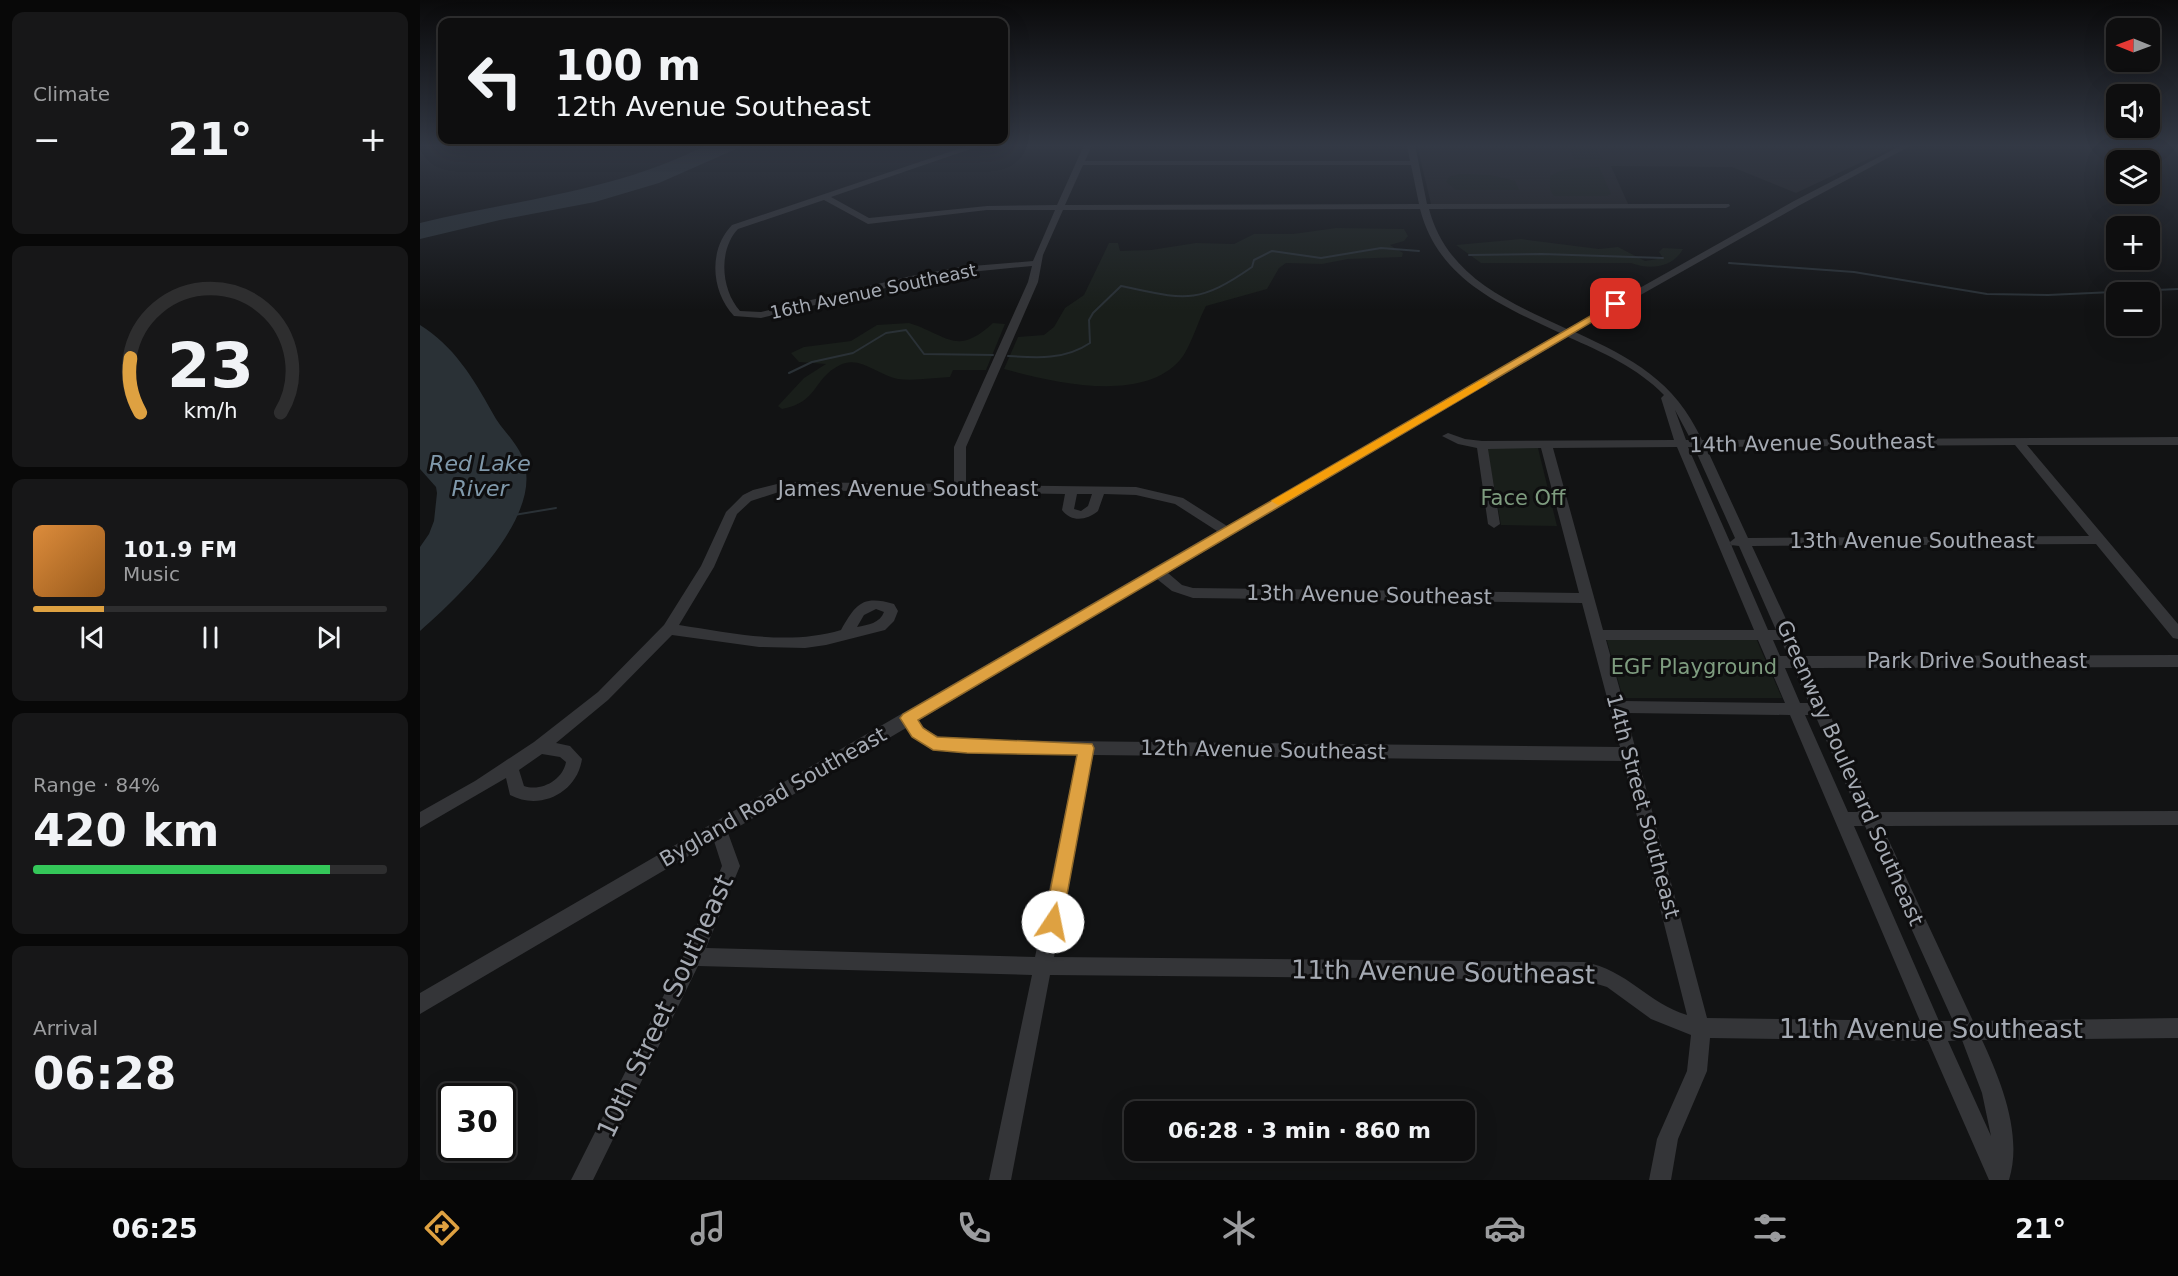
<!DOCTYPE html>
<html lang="en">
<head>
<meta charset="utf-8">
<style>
  :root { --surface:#0e0e0f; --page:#171718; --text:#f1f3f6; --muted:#9b9c9e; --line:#2e2e2f; --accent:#dea141 }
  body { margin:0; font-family:"DejaVu Sans",sans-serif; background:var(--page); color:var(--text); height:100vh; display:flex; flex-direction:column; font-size:22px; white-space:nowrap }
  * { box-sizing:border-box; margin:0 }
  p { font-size:20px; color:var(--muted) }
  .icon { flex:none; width:33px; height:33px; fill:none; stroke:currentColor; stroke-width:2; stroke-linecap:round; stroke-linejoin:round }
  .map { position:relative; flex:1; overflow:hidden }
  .details { display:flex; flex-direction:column; gap:12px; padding:12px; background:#080808; width:420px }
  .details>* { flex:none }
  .guide { position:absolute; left:18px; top:18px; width:570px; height:126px; border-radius:12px; box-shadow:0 6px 24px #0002,0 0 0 2px var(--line); background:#0e0e0f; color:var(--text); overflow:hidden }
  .needle { width:39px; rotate:271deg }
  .buttons { position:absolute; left:1686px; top:18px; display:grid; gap:12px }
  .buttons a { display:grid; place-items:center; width:54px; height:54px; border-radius:12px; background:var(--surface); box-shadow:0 6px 24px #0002,0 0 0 2px var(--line); font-size:30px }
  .speed { position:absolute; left:18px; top:1083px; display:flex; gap:12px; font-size:30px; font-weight:700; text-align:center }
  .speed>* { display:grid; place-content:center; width:78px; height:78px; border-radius:50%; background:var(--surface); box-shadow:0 6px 24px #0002,0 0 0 2px var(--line); line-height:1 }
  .speed .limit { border:3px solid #111; border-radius:9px; background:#fff; color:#111 }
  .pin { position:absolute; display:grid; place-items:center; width:51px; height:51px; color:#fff; margin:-26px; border-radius:12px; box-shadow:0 3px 9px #0006 }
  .me { position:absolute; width:66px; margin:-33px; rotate:11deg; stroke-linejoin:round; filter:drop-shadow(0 0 4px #0008) }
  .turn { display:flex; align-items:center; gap:21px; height:126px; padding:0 18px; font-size:27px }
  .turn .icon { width:78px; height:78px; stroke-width:2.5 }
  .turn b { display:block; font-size:42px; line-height:51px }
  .big { font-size:45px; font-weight:700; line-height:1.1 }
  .details .card { flex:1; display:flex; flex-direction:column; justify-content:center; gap:9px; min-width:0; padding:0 21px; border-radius:12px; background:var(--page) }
  .details .dial { align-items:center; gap:0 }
  .dial svg { height:156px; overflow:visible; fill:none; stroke:var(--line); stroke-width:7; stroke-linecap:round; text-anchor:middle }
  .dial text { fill:var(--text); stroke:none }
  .song { display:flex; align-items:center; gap:18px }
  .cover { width:72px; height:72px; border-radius:9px; background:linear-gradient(135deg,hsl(30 70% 55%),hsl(30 70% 35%)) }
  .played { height:6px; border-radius:3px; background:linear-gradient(90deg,var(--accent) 20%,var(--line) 20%) }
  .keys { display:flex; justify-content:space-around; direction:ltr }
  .heat { display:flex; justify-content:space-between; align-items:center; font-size:33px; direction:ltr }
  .charge { height:9px; border-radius:4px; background:linear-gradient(90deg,#34c759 84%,var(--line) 0) }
  .trip { position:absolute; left:704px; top:1101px; width:351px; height:60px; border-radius:12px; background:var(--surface); box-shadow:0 6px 24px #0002,0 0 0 2px var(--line); font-weight:700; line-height:60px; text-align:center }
  .tabs { display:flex; height:96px; justify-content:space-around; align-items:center; background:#060606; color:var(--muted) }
  .tabs .icon { width:42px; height:42px }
  .tabs .current { color:var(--accent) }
  .tabs b { font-size:27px; color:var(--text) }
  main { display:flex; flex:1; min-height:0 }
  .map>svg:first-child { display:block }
  .built { fill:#1f1f21 }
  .green { fill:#191e1a }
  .water { fill:#2a3136 }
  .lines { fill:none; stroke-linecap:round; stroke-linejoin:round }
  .stream { stroke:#2a3136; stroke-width:2 }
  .minor { fill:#343538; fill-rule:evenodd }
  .route { fill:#dea141; stroke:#90692a; stroke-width:1.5 }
  .slow { fill:#f59e0b }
  .labels { text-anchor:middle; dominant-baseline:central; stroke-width:6; stroke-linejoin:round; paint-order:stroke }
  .far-street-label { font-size:18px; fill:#a5aab3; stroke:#0e0e0f }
  .street-label { font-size:21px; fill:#a5aab3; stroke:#0e0e0f }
  .park-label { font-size:21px; fill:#7e9c7f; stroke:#0e0e0f }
  .water-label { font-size:22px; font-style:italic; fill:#8099ab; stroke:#0e0e0f }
  .near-street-label { font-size:26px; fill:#a5aab3; stroke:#0e0e0f }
</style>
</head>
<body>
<main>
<section class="details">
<div class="card"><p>Climate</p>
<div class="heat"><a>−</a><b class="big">21°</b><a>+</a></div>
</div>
<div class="card dial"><svg viewBox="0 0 100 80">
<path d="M14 69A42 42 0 1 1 86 69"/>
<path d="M14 69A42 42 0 0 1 9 41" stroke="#dea141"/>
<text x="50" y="56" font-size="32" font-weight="700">23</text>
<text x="50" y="72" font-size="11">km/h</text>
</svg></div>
<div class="card">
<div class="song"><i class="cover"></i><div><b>101.9 FM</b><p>Music</p></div></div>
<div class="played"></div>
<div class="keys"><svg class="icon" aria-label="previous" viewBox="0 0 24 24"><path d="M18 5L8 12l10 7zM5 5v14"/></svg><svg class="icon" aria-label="pause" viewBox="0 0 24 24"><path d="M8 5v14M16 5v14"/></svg><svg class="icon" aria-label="next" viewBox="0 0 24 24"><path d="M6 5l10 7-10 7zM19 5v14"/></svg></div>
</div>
<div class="card"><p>Range · 84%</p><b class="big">420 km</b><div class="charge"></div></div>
<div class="card"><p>Arrival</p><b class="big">06:28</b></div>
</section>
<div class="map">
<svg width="1758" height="1180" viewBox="0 0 1758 1180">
  <rect width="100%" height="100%" fill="#121314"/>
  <path class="built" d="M 997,145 L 1478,145 L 1376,193 L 1312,167 L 1191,166 L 1209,206 L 1015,206 L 1011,204 Z"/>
  <g class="green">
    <path d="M 1176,147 L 1183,160 L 1155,160 L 1148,148 Z"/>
    <path d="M 1179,167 L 1191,194 L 1187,196 L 1134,196 L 1130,189 L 1130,176 L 1140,171 L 1156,168 Z"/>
    <path d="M 1039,174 L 1070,175 L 1095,181 L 1099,190 L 1036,190 L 1026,182 L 1029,177 Z"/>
    <path d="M 916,228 L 984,229 L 988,236 L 984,241 L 970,245 L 983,253 L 982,257 L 928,259 L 902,264 L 866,263 L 859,268 L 847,289 L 786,306 C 778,321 770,349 760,360 C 722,404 632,382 584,369 L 598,337 L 624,335 L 634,327 L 645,308 L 664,295 L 689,243 L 698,243 L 700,251 L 731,250 L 776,243 L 814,244 L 834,234 L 873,234 Z"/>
    <path d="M 1101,239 L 1179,249 L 1198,247 L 1225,261 L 1243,258 L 1239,252 L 1243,248 L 1263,249 C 1253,268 1229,270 1211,263 L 1061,263 L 1036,245 Z"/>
    <path d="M 489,323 C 528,335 536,357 573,323 L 585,324 L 566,370 L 533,370 L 530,377 C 513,378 494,381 478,379 C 459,376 440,355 420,365 C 392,379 399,402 362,409 L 358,406 L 384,378 L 406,364 L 379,362 L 371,353 L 384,347 L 431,341 L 457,325 Z"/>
    <path d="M 1067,448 L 1118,448 L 1137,526 L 1081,525 Z"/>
    <path d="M 1335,636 L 1362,698 L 1203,698 L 1186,637 Z"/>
  </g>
  <g class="water">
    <path d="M 286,145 L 325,145 L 239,183 L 175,202 L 80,220 L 0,239 L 0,223 C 95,200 198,191 286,145 Z"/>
    <path d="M 0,325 C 33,345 54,379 72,412 C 81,430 98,442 104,462 C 122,519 38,597 0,631 L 0,547 L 9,534 L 14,521 L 17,493 L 16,487 L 0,469 Z"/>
  </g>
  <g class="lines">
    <g class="stream">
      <path d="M 1049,255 L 1122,254 L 1243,258"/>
      <path d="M 1309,263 L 1434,272 L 1567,294 L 1628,295 L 1758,289"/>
      <path d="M 588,356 C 617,358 645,360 670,343 L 669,320 L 673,313 L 701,286 C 764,299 776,306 832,267 L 834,260 L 852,251 L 901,258 L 961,248 L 999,251"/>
      <path d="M 369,373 L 392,362 L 433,353 L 466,333 L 486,330 L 504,354 L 573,355"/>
      <path d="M 94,515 L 136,508"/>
    </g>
    <path class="minor" d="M 550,145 L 562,145 L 411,197 L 449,218 L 567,206 L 637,205 L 664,145 L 672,145 L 665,161 L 990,161 L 987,145 L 995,145 L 1007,204 L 1309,204 L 1310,206 L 1306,208 L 1009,209 C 1027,277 1089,302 1147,329 L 1374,201 L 1482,145 L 1492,145 L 1380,205 L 1155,332 C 1213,359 1254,380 1282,440 L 1758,437 L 1758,445 L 1607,445 L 1758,624 L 1758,639 L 1753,638 L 1676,544 L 1332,546 L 1383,656 L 1758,655 L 1758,667 L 1388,668 L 1455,812 L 1758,811 L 1758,825 L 1462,826 L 1553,1021 L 1758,1018 L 1758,1038 L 1562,1040 C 1581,1081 1603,1135 1589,1180 L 1569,1180 L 1508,1041 L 1290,1038 L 1287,1071 L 1258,1139 L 1251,1180 L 1229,1180 L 1237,1139 L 1267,1071 L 1271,1035 L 1231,1019 L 1187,987 L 1164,980 L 630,975 L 591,1180 L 569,1180 L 612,975 L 278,966 L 173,1180 L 151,1180 L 266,951 L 302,866 L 294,841 L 0,1014 L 0,993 L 797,531 L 755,504 L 716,495 L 684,494 L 678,511 C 667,520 652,523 642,510 L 645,494 L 365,490 L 331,501 L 317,514 L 294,567 L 259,625 C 312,633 368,646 421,630 C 436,604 442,595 474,604 L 478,611 L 474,621 L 465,630 L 406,645 L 385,648 L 339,647 L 252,635 L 188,700 L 136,743 L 150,746 L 162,759 C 157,793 120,811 90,795 L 86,778 L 0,828 L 0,812 L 55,781 L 114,742 L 178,692 L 244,625 L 281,566 L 306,512 L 323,495 L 333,490 L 365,482 L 534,484 L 534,447 L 608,282 L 612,266 L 540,273 L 491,282 L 341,318 L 314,316 C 291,291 288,250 312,225 ZM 663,165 L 991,165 L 999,204 L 645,205 ZM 404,200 L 448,224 L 567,210 L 635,210 L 613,261 L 540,267 L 491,276 L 341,312 L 320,311 C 301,290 298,250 318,229 ZM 1000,209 C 1018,279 1080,305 1140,333 L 807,526 L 763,498 L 716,487 L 546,485 L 546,447 L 618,282 L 623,255 L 643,210 ZM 1148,337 C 1182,352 1218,368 1244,395 L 1241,398 L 1254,440 L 1062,441 L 1045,439 L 1028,433 L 1022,436 L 1038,444 L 1057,448 L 1068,524 L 1074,528 L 1080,524 L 1068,449 L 1121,448 L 1159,593 L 773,588 L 762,585 L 748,573 ZM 1255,410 L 1271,440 L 1266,440 ZM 1595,445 L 1669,536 L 1328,538 L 1286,447 ZM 1257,447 L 1334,630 L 1183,630 L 1133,448 ZM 1268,447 L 1274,447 L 1315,538 L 1310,542 ZM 657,494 L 672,494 L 668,506 L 661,511 L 654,509 ZM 1310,542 L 1311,545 L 1319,546 L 1356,630 L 1348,630 ZM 737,579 L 752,591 L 773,598 L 1162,603 L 1200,747 L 547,740 C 526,739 512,738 498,721 ZM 456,609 L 464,612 C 460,623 448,625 437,627 L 444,615 ZM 1186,640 L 1338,640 L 1365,703 L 1203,701 ZM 1353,640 L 1361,640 L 1368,656 L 1360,656 ZM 1365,668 L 1373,668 L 1389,703 L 1380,703 ZM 1206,713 L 1370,715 L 1500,1021 L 1287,1018 ZM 1385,715 L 1395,715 L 1438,812 L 1428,812 ZM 486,728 L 501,743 L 528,752 L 657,755 L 615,957 L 286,948 L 320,866 L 308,833 ZM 122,754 L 140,757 L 146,762 C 143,780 121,792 104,786 L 99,770 ZM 673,755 L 1203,761 L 1267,1015 C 1227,1003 1208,970 1164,962 L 634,957 ZM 1434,826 L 1445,826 L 1533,1021 L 1519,1021 ZM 1542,1040 L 1562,1093 L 1571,1136 L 1528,1041 Z"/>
  </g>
  <linearGradient id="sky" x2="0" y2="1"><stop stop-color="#0a0a0b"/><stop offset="0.47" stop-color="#333945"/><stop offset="1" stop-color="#333945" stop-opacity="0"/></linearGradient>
  <rect width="1758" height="310" fill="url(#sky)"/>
  <path class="route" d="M 1196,301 L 1201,304 L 1199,306 L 498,720 L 503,728 L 517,737 L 672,744 L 674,748 L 642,922 L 639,929 L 633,931 L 626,929 L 624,922 L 657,755 L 547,753 L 513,750 L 492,737 L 480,718 L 483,714 Z"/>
  <path class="slow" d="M 1063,379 L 1068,382 L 1067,384 L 862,504 L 858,505 L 851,501 Z"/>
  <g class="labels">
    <g class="far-street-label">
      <text transform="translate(453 291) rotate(-12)">16th Avenue Southeast</text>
    </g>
    <g class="street-label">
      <text transform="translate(1392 443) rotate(-1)">14th Avenue Southeast</text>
      <text x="488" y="489">James Avenue Southeast</text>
      <text x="1492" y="541">13th Avenue Southeast</text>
      <text transform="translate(949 595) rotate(1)">13th Avenue Southeast</text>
      <text x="1557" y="661">Park Drive Southeast</text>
      <text transform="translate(843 750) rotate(1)">12th Avenue Southeast</text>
      <text transform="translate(1430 773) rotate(66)">Greenway Boulevard Southeast</text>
      <text transform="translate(353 797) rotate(-30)">Bygland Road Southeast</text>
      <text transform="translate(1223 806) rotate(75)">14th Street Southeast</text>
    </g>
    <g class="park-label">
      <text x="1103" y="498">Face Off</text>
      <text x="1274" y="667">EGF Playground</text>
    </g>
    <g class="water-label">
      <text x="60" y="463">Red Lake<tspan x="60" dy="25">River</tspan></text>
    </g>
    <g class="near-street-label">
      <text transform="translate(1023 972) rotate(1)">11th Avenue Southeast</text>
      <text transform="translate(245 1006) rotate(-65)">10th Street Southeast</text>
      <text x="1511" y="1029">11th Avenue Southeast</text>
    </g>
  </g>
</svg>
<div class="buttons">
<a><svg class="needle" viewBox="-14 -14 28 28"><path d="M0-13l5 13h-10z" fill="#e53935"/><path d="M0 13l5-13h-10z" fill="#9b9c9e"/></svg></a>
<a><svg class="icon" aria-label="sound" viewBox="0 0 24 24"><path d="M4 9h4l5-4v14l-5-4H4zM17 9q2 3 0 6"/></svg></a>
<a><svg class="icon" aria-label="layers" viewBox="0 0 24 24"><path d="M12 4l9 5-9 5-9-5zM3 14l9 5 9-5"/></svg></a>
<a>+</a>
<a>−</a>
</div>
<div class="speed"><div class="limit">30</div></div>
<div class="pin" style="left:1196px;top:304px;background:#d93025"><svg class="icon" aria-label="arrive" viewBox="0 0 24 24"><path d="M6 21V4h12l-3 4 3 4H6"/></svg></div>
<svg class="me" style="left:633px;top:922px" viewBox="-20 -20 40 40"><circle r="19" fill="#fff"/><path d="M0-13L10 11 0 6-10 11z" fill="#dea141"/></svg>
<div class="trip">06:28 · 3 min · 860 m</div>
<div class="guide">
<div class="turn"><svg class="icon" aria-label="left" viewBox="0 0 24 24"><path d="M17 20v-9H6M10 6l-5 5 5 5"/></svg><div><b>100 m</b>12th Avenue Southeast</div></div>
</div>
</div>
</main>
<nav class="tabs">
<b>06:25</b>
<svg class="icon current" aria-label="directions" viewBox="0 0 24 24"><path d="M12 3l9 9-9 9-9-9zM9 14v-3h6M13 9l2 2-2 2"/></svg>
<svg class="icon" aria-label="music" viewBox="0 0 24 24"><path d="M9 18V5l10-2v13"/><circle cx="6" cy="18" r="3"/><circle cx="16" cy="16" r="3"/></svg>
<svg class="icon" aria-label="phone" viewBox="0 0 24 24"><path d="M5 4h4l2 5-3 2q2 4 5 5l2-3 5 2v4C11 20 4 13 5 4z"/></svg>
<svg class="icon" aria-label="climate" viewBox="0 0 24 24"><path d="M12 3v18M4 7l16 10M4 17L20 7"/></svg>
<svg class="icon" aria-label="car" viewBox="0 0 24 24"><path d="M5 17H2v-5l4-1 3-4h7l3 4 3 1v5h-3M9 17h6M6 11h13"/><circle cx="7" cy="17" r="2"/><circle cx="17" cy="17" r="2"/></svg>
<svg class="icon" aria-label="filters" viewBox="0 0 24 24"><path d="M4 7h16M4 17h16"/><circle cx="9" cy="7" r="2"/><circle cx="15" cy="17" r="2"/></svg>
<b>21°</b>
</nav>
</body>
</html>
